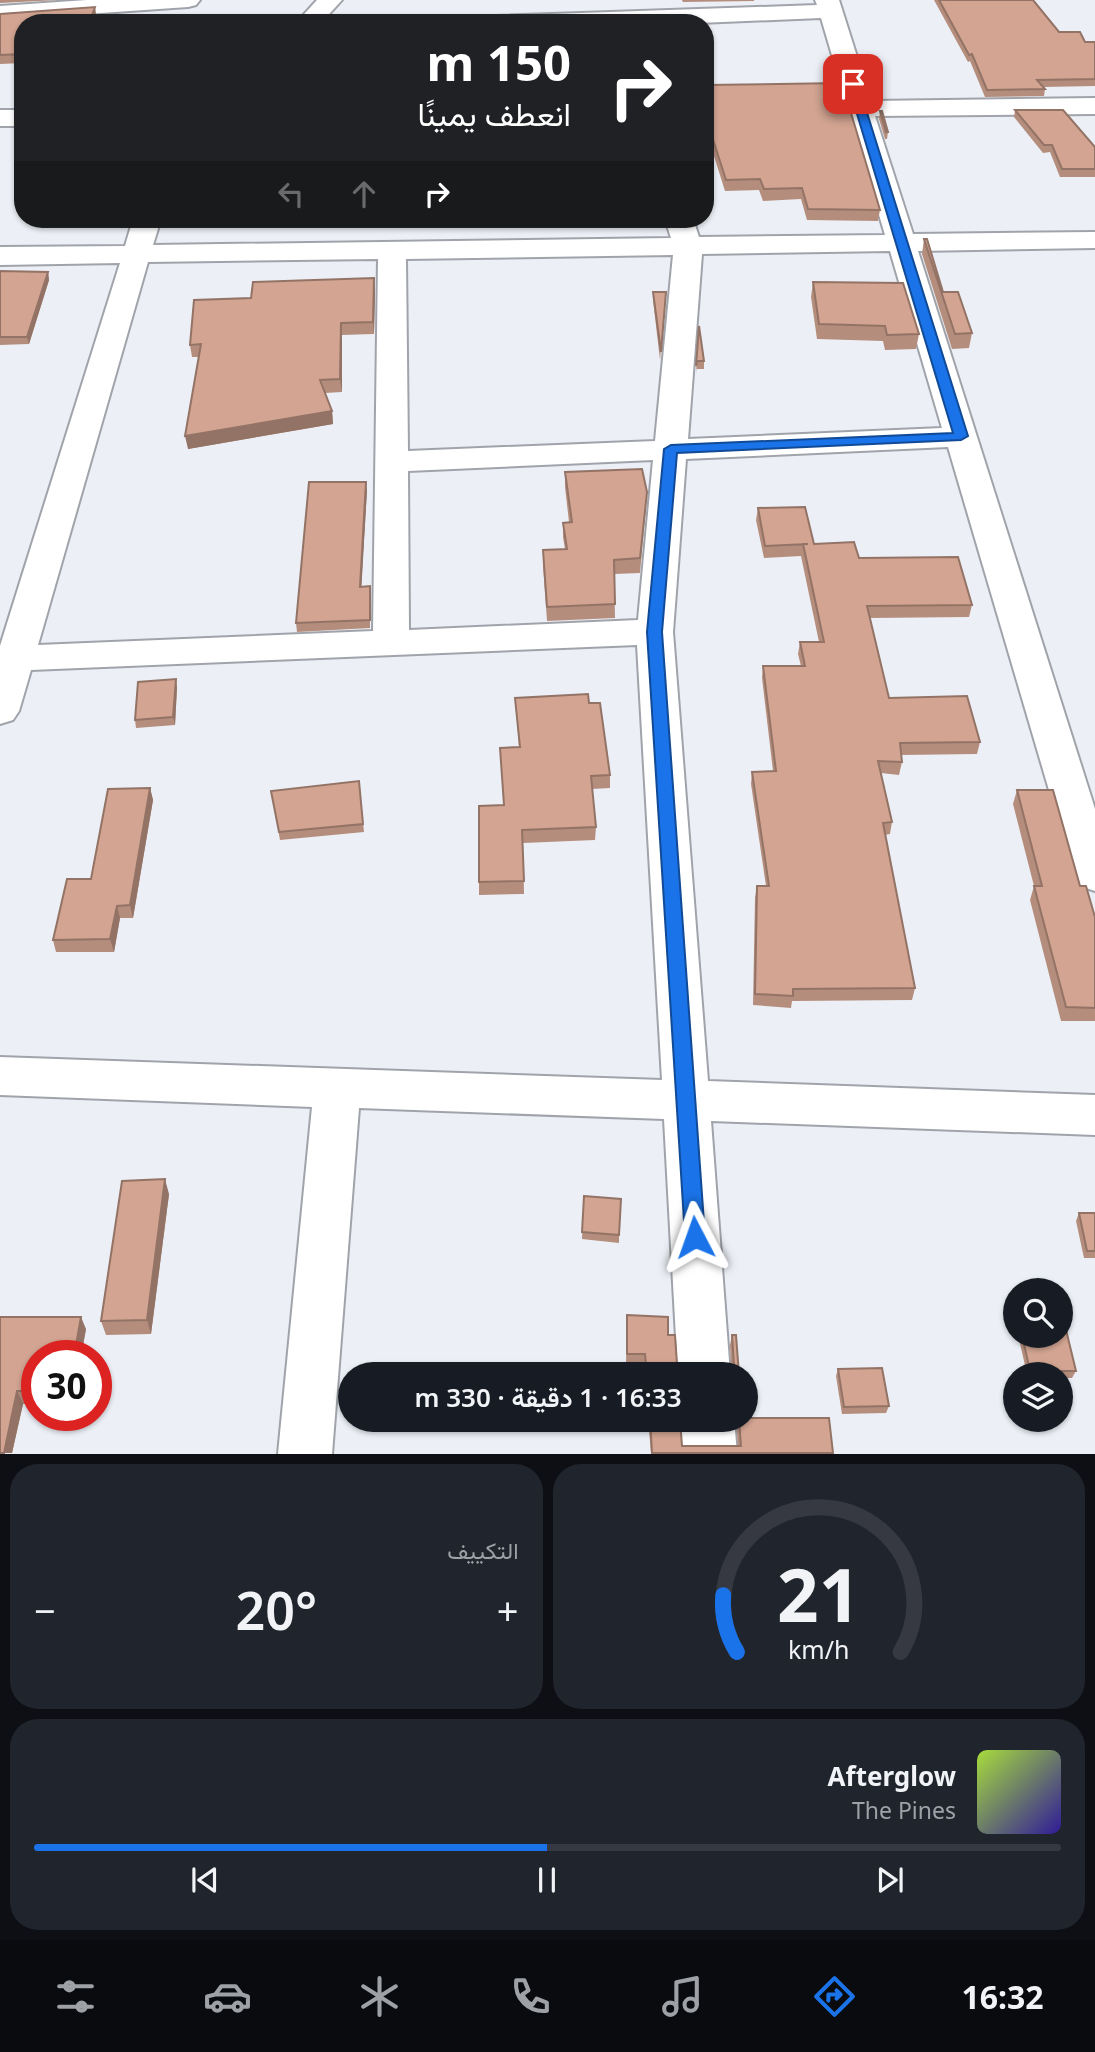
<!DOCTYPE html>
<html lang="ar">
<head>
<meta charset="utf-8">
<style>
  :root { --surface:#171b24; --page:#20242c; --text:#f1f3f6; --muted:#9ea1a6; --line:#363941; --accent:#1a73e8 }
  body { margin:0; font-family:"Noto Sans",Vazirmatn,sans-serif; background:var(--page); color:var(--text); direction:rtl; height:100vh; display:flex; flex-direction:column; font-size:26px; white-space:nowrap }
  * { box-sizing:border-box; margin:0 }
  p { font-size:23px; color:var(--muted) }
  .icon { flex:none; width:38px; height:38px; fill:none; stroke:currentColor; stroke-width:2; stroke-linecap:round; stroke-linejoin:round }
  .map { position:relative; height:1454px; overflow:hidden; direction:ltr }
  .drawer { display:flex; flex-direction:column; gap:10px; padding:10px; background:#0d0f14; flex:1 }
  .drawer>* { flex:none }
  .banner { position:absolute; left:14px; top:14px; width:700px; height:214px; border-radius:28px; box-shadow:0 2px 5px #0004; direction:rtl; background:#202124; color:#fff; overflow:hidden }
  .fabs { position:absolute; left:1003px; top:1278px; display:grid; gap:14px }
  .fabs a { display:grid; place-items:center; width:70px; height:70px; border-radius:50%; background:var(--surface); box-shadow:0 2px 5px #0004; font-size:35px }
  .speed { position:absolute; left:21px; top:1340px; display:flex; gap:14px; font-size:35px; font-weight:700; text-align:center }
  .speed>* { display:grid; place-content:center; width:91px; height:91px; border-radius:50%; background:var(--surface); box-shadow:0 2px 5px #0004; line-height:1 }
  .speed .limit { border:10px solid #d22; background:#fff; color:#111 }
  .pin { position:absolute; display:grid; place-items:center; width:60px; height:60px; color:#fff; margin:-30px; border-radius:14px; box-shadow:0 4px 10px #0006 }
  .me { position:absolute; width:77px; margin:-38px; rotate:356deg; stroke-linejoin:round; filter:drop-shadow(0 0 5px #0008) }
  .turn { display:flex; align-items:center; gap:24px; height:147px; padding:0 28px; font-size:32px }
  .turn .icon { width:91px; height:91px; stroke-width:2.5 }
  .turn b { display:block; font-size:49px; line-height:60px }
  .lanes { display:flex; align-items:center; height:66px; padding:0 28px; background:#0003; justify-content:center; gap:35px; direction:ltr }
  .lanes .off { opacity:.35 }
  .big { font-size:52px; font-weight:600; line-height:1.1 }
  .drawer .tile { flex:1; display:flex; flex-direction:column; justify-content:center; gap:10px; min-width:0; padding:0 24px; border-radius:28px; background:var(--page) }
  .drawer .dial { align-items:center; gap:0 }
  .dial svg { height:182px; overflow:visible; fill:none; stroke:var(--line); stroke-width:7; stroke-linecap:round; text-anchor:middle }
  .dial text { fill:var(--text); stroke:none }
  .song { display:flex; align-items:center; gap:21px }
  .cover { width:84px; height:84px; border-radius:10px; background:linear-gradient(135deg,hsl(80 70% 55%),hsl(250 70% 35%)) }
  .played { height:7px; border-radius:4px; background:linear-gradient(90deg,var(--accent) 50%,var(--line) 50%) }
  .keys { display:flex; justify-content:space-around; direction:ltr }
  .heat { display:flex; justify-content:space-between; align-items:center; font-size:38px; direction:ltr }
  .drawer .tiles { flex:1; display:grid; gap:10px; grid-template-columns:1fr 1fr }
  .tile:last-child { grid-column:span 2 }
  .trip { position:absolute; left:338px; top:1362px; width:420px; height:70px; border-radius:35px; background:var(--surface); box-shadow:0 2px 5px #0004; font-weight:600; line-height:70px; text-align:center; direction:rtl }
  .tab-bar { display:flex; height:112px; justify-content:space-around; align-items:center; background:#090b0e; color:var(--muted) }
  .tab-bar .icon { width:49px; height:49px }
  .tab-bar .current { color:var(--accent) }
  .tab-bar b { font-size:32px; color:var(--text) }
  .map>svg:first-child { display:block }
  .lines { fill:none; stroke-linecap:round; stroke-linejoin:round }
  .minor-casing { stroke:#a0a4aa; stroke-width:4 }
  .minor { fill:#fff; fill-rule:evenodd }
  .wall { fill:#b58d7d }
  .shaded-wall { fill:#937366 }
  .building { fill:#d2a491; stroke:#937366; stroke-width:2 }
  .route { fill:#1a73e8; stroke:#114b97; stroke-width:2 }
</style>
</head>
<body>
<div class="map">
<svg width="1095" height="1454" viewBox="0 0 1095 1454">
  <rect width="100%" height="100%" fill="#ecf0f6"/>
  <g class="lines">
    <g class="minor-casing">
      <g id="minor">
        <path d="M 87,0 L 200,0 L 196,5 L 188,7 L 0,20 L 0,6 Z"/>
        <path d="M 317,0 L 342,0 L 321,23 L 296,23 Z"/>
        <path d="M 815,0 L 839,0 L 871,101 L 1095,98 L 1095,114 L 875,116 L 913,234 L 1095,232 L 1095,248 L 918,251 L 1095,809 L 1095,891 L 1080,886 L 1074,875 L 948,447 L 686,459 L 673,632 L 708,1081 L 1095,1095 L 1095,1135 L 711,1121 L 730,1374 L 678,1374 L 664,1119 L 359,1108 L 332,1454 L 278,1454 L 312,1107 L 0,1095 L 0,1057 L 662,1080 L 637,645 L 31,670 L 19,711 L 13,720 L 0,724 L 0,646 L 120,263 L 0,265 L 0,247 L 125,246 L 133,219 L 161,219 L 153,245 L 671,238 L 665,219 L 693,219 L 699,237 L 885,235 L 821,18 L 699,23 L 484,23 L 488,18 L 496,16 L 817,5 ZM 890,251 L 942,428 L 688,439 L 702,254 ZM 673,255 L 655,441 L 408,451 L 406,259 ZM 378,259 L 373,631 L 38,645 L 148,262 ZM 653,460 L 638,620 L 409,630 L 408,471 Z"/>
        <rect x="0" y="110" width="23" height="16"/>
        <path d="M 680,1419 L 734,1419 L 737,1454 L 683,1454 Z"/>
      </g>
    </g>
    <use href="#minor" class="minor"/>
  </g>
  <g class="wall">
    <path d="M 0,0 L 58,0 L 0,3 Z"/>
    <path d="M 682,0 L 754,0 L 754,1 L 683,2 Z"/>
    <path d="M 934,0 L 1033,0 L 1059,32 L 1085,42 L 1095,42 L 1095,86 L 1043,87 L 1045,89 L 1044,96 L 985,97 L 970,61 L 968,62 Z"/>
    <path d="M 95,7 L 96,16 L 94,23 L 23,23 L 23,63 L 0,64 L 0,14 Z"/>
    <path d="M 705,85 L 880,210 L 878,221 L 807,220 L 801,199 L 763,201 L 759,190 L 725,191 L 708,137 L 705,122 Z"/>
    <path d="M 1015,110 L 1095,147 L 1095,177 L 1060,177 L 1050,152 L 1043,153 L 1014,117 Z"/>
    <path d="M 880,111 L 888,132 L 887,139 L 885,139 L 879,119 Z"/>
    <path d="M 924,239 L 943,292 L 972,333 L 969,348 L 952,349 L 922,254 Z"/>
    <path d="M 0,271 L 48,272 L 49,280 L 29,344 L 0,345 Z"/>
    <path d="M 813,282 L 919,334 L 916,349 L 885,350 L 883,341 L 817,339 L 811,297 Z"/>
    <path d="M 375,290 L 374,334 L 342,335 L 342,392 L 325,393 L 332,411 L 333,424 L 188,449 L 199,357 L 192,357 L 190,345 L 251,298 Z"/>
    <path d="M 653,292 L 666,292 L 660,360 L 653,300 Z"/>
    <path d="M 699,326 L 704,361 L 704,369 L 696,369 L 696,374 Z"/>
    <path d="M 565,472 L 646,507 L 640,573 L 614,574 L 615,618 L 547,621 L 543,565 L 543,550 L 565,549 L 563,537 L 563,523 L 569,522 L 565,487 Z"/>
    <path d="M 367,490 L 361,587 L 370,586 L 370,628 L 297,632 L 296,623 Z"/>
    <path d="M 758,508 L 814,544 L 859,558 L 972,605 L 969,617 L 870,618 L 889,698 L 980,742 L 977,754 L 901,755 L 902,762 L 899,775 L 881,773 L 892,822 L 890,834 L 885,835 L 915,988 L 912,1000 L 792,1001 L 791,1008 L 753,1005 L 755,898 L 757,886 L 766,886 L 751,784 L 752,772 L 773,771 L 762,678 L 763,666 L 801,666 L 798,654 L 800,642 L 819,642 L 801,556 L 764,558 L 756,520 Z"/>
    <path d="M 177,687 L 175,725 L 136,728 L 135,720 Z"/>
    <path d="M 515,698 L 589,703 L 610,775 L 610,788 L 592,789 L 596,827 L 595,840 L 523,843 L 524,894 L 479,895 L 479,882 L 504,805 L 500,748 L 519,747 Z"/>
    <path d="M 359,781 L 364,832 L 280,840 L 271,791 Z"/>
    <path d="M 150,788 L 153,800 L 133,918 L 120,918 L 114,952 L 56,952 L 53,940 Z"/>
    <path d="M 1017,790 L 1080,886 L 1095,917 L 1095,1021 L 1061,1021 L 1030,900 L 1034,886 L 1013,804 Z"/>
    <path d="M 169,1194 L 151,1334 L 106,1335 L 101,1321 Z"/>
    <path d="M 584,1196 L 619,1235 L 619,1243 L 582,1239 Z"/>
    <path d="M 1079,1213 L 1095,1213 L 1095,1258 L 1084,1258 L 1076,1221 Z"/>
    <path d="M 1013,1295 L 1015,1295 L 1015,1322 L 1011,1303 Z"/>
    <path d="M 627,1315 L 668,1335 L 677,1364 L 679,1366 L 731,1365 L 730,1345 L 732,1335 L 739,1374 L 645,1374 L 644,1365 L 626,1364 Z"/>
    <path d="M 0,1317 L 86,1329 L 81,1356 L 37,1356 L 37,1404 L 23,1404 L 12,1453 L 0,1453 Z"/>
    <path d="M 1018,1335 L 1060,1335 L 1076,1371 L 1072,1378 L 1060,1378 L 1060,1374 L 1027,1374 Z"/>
    <path d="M 838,1369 L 889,1406 L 886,1413 L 842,1414 L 836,1376 Z"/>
    <path d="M 648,1419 L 680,1419 L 682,1446 L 738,1446 L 736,1419 L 746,1419 L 833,1453 L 651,1453 Z"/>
  </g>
  <g class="shaded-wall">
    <path d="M 95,7 L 96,16 L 94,23 L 89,23 Z"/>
    <path d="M 48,272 L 49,280 L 29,344 L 27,337 Z"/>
    <path d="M 374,278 L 375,290 L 374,334 L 373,322 Z"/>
    <path d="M 341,323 L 342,335 L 342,392 L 340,379 Z"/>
    <path d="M 332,411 L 333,424 L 188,449 L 185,436 Z"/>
    <path d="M 366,482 L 367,490 L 361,595 L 360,587 Z"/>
    <path d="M 176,679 L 177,687 L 175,725 L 173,717 Z"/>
    <path d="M 150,788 L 153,800 L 133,918 L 130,905 Z"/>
    <path d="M 117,906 L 120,918 L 114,952 L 110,939 Z"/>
    <path d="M 165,1179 L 169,1194 L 151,1334 L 147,1320 Z"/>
    <path d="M 81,1317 L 86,1329 L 81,1356 L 74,1356 Z"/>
    <path d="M 17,1391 L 23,1404 L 12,1453 L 4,1453 Z"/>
  </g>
  <g class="building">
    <path d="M 939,0 L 1033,0 L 1059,32 L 1080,32 L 1085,42 L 1095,42 L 1095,79 L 1037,80 L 1045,89 L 987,90 L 972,54 L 969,55 Z"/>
    <path d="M 95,7 L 89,23 L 23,23 L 23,54 L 0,55 L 0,14 Z"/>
    <path d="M 842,83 L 880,210 L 808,209 L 802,188 L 764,189 L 760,179 L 726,180 L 709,127 L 705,108 L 705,85 Z"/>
    <path d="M 1015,110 L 1063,110 L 1095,147 L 1095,169 L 1062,169 L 1052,145 L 1044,145 Z"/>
    <path d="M 880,111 L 882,111 L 888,132 L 886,132 Z"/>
    <path d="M 924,239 L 927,239 L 943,292 L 958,292 L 972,333 L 955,334 Z"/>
    <path d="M 0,271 L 48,272 L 27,337 L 0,337 Z"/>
    <path d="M 374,278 L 373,322 L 341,323 L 340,379 L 320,380 L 332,411 L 185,436 L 201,344 L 190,345 L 194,300 L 251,298 L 253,282 Z"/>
    <path d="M 813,282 L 903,283 L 919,334 L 887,335 L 885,326 L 819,324 Z"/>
    <path d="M 653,292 L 666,292 L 661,352 Z"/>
    <path d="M 699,326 L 704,361 L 697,361 L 696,366 Z"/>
    <path d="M 642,469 L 647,492 L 640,558 L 614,560 L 615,604 L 547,607 L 543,550 L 567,549 L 563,523 L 572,522 L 565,472 Z"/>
    <path d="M 309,482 L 366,482 L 360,587 L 370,586 L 370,620 L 296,623 Z"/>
    <path d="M 805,507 L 814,544 L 854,542 L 859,558 L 958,557 L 972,605 L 867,606 L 889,698 L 967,696 L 980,742 L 900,743 L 902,762 L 878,761 L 892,822 L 883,823 L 915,988 L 793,989 L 793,996 L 755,994 L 757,886 L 769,886 L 752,772 L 776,771 L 763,666 L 805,666 L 800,642 L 824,642 L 803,544 L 808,544 L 765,546 L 758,508 Z"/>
    <path d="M 176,679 L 173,717 L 135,720 L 138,682 Z"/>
    <path d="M 588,694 L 589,703 L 600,703 L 610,775 L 591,776 L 596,827 L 522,830 L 524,881 L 479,882 L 479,806 L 504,805 L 500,748 L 520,747 L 515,698 Z"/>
    <path d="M 359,781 L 363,824 L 279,832 L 271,791 Z"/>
    <path d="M 150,788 L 130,905 L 117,906 L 110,939 L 53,940 L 67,879 L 91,879 L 108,789 Z"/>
    <path d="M 1017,790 L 1053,790 L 1080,886 L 1086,886 L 1095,917 L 1095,1008 L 1066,1007 L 1034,886 L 1042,886 Z"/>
    <path d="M 165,1179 L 147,1320 L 101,1321 L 122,1181 Z"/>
    <path d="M 584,1196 L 621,1199 L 619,1235 L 582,1232 Z"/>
    <path d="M 1079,1213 L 1095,1213 L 1095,1251 L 1087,1251 Z"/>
    <path d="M 1060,1305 L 1076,1371 L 1030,1371 L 1022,1335 L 1060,1335 Z"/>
    <path d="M 627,1315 L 668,1317 L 668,1335 L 675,1335 L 677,1364 L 679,1366 L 734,1365 L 732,1335 L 736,1335 L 739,1374 L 647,1374 L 645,1354 L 627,1354 Z"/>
    <path d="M 0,1317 L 81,1317 L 74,1356 L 37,1356 L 37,1391 L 17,1391 L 4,1453 L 0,1453 Z"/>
    <path d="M 882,1368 L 889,1406 L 844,1407 L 838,1369 Z"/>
    <path d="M 746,1418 L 829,1418 L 833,1453 L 652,1453 L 650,1419 L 680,1419 L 682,1446 L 741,1446 L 739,1419 L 746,1419 Z"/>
  </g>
  <path class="route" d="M 853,81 L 858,84 L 968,436 L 961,440 L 677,453 L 662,632 L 705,1237 L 702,1244 L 695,1246 L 688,1244 L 685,1237 L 647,632 L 664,449 L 671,445 L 953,433 L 848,84 Z"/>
</svg>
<div class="fabs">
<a><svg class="icon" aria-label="search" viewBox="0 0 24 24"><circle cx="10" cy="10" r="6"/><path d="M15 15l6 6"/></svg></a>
<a><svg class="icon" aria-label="layers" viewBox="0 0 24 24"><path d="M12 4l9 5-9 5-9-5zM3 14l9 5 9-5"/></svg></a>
</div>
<div class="speed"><div class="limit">30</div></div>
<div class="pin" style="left:853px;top:84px;background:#d93025"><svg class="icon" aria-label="arrive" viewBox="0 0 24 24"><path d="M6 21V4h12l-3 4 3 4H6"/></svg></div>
<svg class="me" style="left:695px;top:1237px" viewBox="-20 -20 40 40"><path d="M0-17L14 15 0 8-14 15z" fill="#1a73e8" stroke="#fff" stroke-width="4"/></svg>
<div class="trip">16:33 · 1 دقيقة · 330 m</div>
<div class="banner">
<div class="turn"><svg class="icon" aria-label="right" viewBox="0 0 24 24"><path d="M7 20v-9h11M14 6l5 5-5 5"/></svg><div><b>150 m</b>انعطف يمينًا</div></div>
<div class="lanes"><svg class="icon off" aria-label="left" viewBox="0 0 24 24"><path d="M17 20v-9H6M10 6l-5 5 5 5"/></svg><svg class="icon off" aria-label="ahead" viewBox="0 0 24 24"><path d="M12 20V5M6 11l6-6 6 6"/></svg><svg class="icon" aria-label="right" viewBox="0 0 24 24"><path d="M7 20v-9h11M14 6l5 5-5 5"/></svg></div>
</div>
</div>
<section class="drawer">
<div class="tiles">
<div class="tile dial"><svg viewBox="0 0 100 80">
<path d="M14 69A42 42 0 1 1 86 69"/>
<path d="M14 69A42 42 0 0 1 8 44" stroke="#1a73e8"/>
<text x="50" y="56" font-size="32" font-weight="700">21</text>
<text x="50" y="72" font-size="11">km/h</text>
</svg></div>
<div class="tile"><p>التكييف</p>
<div class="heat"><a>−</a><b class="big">20°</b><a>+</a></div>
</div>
<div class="tile">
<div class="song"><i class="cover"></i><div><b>Afterglow</b><p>The Pines</p></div></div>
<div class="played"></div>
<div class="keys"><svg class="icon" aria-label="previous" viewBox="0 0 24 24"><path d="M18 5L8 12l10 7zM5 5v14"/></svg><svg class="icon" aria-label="pause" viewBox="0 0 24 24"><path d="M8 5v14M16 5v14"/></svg><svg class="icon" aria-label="next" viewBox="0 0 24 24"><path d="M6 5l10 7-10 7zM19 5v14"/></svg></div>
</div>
</div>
</section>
<nav class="tab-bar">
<b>16:32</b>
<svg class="icon current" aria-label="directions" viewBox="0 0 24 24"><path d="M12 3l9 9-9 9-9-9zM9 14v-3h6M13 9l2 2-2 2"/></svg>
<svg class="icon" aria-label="music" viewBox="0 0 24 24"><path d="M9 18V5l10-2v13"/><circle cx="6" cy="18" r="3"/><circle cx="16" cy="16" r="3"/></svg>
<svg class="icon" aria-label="phone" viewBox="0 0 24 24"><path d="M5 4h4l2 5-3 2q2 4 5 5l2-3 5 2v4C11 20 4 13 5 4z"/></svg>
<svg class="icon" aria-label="climate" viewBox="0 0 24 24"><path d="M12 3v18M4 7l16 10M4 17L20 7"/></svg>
<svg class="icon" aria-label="car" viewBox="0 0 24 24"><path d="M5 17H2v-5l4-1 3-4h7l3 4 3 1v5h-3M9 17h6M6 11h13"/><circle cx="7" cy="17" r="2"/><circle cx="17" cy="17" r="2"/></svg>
<svg class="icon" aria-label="filters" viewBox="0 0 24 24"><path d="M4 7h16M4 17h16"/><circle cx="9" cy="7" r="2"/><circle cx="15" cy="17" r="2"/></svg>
</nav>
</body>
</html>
